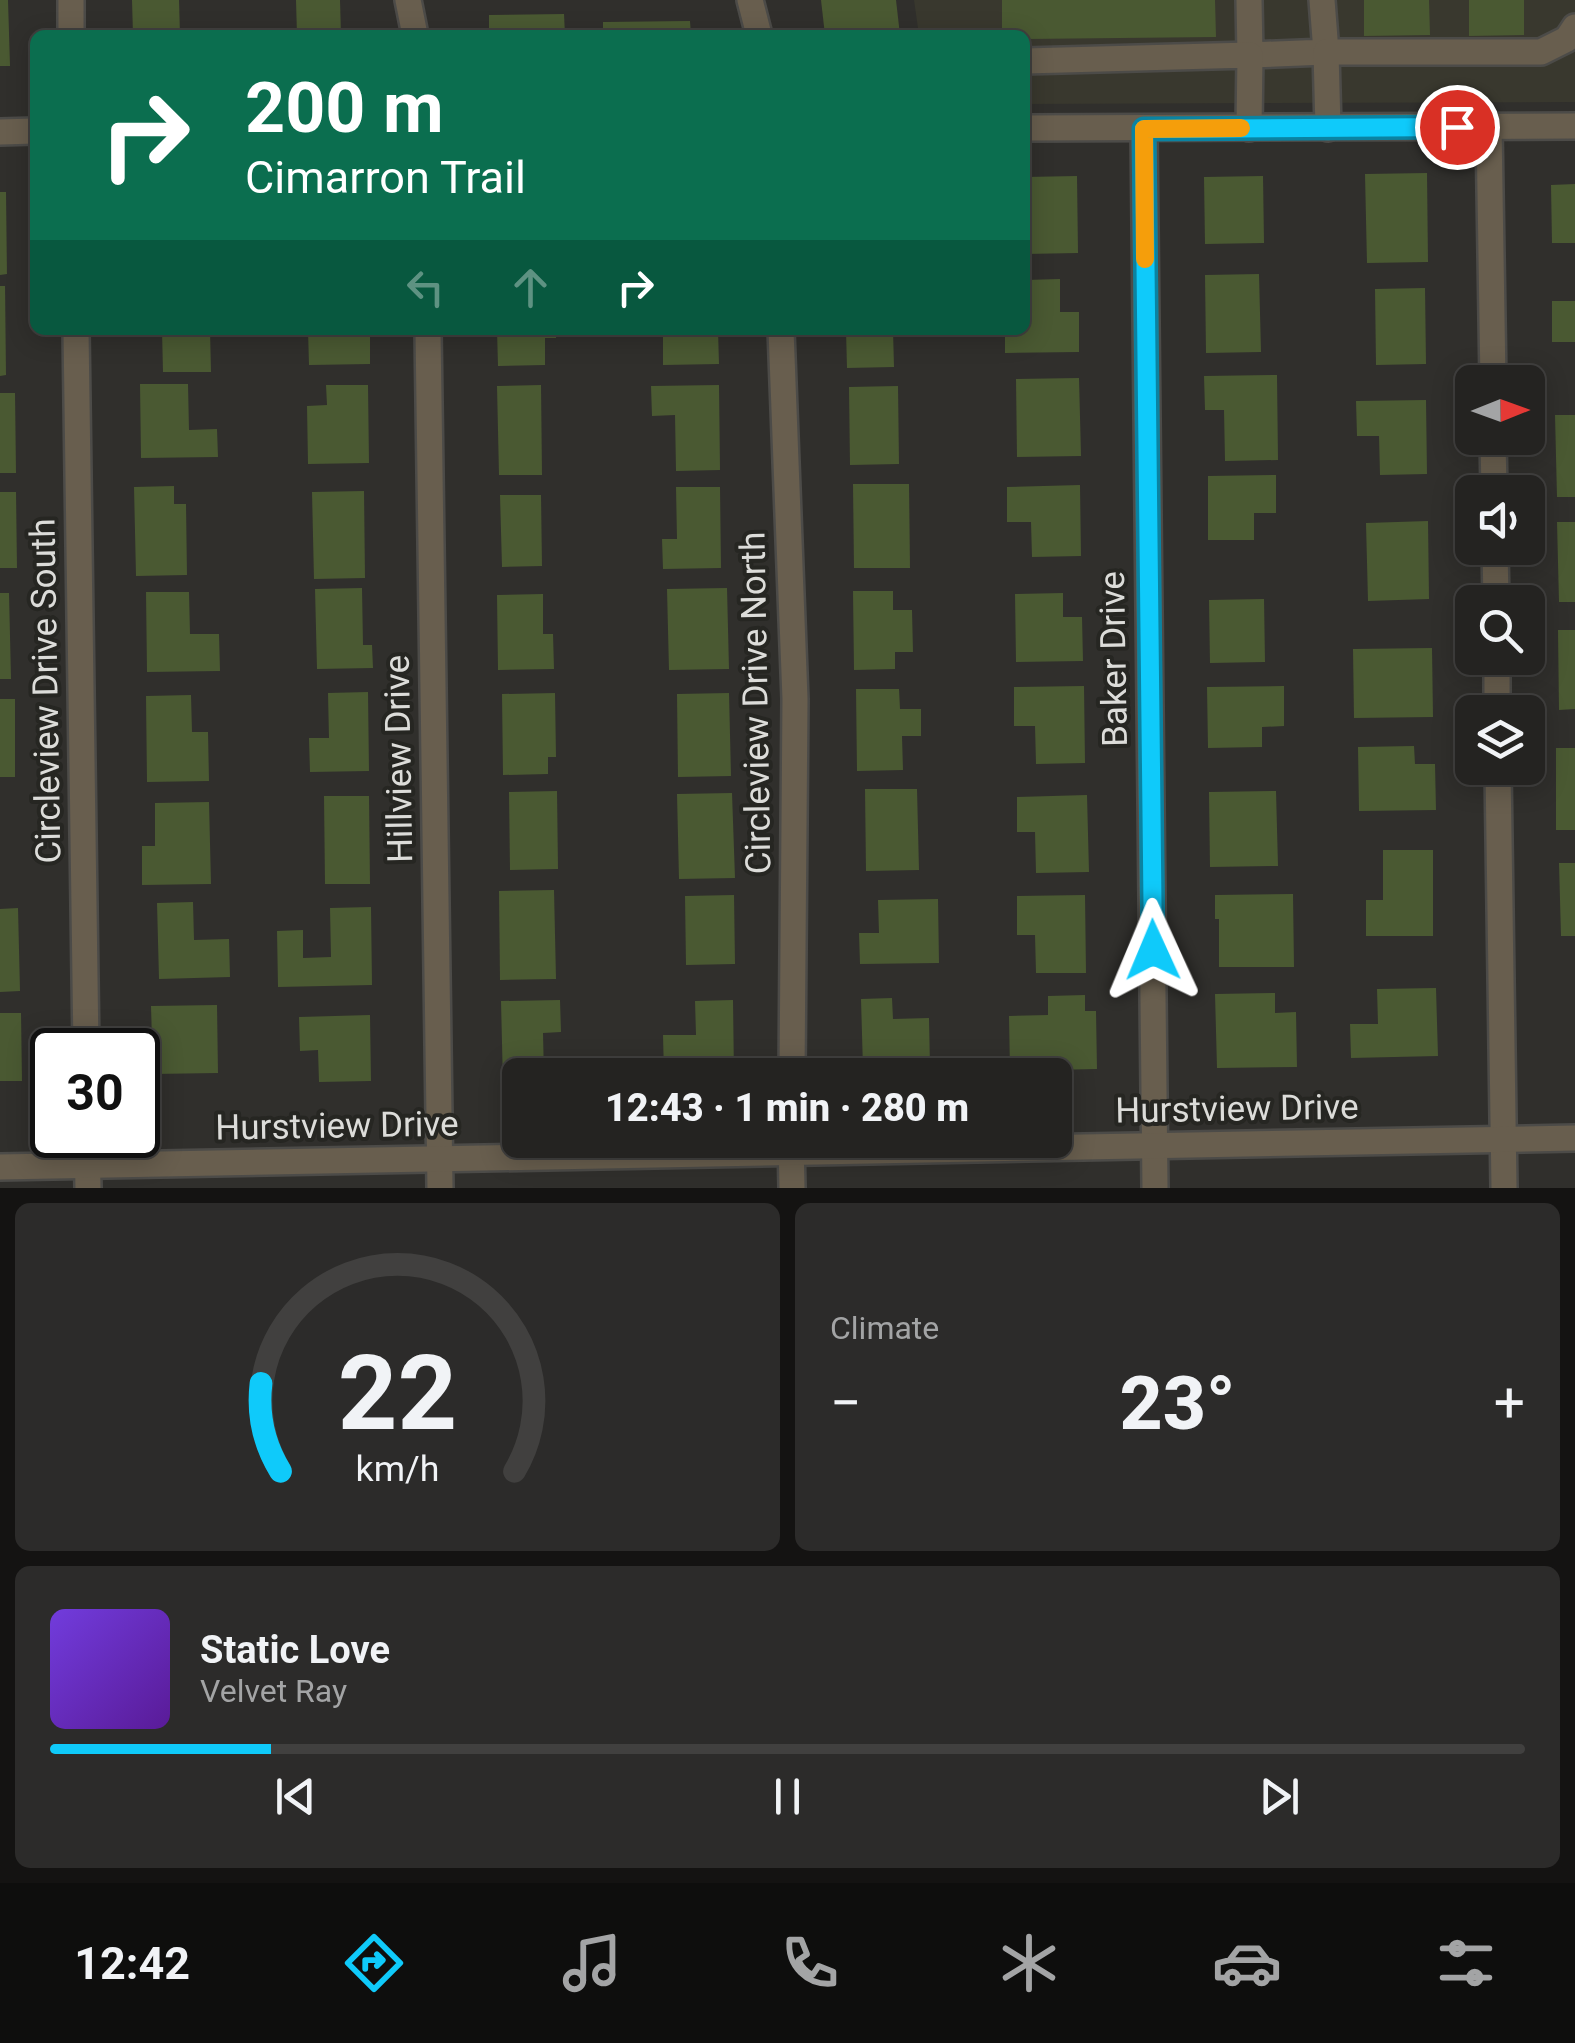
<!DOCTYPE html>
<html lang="en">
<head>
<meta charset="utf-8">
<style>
  :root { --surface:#242321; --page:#2c2b2a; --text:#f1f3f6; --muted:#a3a4a5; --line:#41403f; --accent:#0fcafa }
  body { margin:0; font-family:Roboto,sans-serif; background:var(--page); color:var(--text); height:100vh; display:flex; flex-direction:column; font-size:38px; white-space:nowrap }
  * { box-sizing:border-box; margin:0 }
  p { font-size:32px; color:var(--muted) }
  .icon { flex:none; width:55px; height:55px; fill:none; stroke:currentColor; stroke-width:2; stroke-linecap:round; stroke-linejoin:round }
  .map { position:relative; height:1188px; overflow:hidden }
  .sheet { display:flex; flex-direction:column; gap:15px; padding:15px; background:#141312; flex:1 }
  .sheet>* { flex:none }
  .banner { position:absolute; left:30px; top:30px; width:1000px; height:305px; border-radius:15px; box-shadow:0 5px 25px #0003,0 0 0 2px var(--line); background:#0b6e4f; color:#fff; overflow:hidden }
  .needle { width:65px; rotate:89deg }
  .buttons { position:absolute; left:1455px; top:365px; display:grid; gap:20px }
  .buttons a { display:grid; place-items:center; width:90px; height:90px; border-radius:15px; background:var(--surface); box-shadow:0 5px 25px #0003,0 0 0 2px var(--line); font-size:50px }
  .speed { position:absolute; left:30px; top:1028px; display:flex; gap:20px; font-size:50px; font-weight:700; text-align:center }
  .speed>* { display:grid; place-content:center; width:130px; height:130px; border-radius:50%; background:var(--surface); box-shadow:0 5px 25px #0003,0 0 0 2px var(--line); line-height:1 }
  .speed .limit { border:5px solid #111; border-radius:15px; background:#fff; color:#111 }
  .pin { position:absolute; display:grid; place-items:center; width:85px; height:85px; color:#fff; margin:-42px; border:5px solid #fff; border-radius:50%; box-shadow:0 2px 10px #0007 }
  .me { position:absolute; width:110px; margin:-55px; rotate:359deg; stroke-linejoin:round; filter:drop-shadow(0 0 8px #0008) }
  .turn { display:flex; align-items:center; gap:35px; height:210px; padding:0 50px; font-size:45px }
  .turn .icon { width:130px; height:130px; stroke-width:2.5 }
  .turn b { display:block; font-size:70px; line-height:85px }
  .lanes { display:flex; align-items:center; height:95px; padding:0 50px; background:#0003; justify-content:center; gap:50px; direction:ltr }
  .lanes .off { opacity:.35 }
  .big { font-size:75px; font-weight:800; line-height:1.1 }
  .sheet .card { flex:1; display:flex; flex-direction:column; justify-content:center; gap:15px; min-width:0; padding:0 35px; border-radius:15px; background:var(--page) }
  .sheet .dial { align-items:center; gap:0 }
  .dial svg { height:260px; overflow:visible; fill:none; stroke:var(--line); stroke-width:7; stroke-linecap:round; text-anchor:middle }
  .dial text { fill:var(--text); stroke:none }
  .song { display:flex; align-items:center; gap:30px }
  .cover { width:120px; height:120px; border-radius:15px; background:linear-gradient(135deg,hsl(260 70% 55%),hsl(270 70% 35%)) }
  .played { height:10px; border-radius:5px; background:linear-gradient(90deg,var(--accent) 15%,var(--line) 15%) }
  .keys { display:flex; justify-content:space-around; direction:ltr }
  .heat { display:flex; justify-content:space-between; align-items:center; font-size:55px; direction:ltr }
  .sheet .tiles { flex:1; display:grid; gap:15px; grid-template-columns:1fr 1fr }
  .card:last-child { grid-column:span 2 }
  .trip { position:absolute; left:502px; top:1058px; width:570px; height:100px; border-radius:15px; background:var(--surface); box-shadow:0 5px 25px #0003,0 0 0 2px var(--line); font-weight:800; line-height:100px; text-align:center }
  .tab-bar { display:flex; height:160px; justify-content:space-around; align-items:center; background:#0e0e0d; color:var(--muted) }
  .tab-bar .icon { width:70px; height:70px }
  .tab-bar .on { color:var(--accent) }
  .tab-bar b { font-size:45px; color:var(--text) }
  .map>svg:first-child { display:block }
  .built { fill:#39382e }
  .building { fill:#4a5932 }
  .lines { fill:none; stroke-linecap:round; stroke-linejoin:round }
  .minor-casing { stroke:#4c4b48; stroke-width:30 }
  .minor { stroke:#685e4e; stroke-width:25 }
  .route-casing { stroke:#0a83a2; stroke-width:25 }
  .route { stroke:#0fcafa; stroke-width:18 }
  .slow { stroke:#f59e0b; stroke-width:18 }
  .labels { text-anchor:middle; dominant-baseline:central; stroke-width:8; stroke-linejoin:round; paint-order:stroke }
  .street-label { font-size:35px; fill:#dcdcd9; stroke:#262622 }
</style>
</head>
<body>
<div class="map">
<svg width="1575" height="1188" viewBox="0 0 1575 1188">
  <rect width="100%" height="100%" fill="#302f2c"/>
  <path class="built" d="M 914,0 L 1575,0 L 1575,102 L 1025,104 L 1025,35 L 919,35 Z"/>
  <g class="building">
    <path d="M 0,0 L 8,0 L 10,66 L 0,66 Z"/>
    <path d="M 132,0 L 179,0 L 180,35 L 133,35 Z"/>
    <path d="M 296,0 L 340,0 L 341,35 L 297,35 Z"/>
    <path d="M 821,0 L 896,0 L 900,35 L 825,35 Z"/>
    <path d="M 1002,0 L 1215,0 L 1216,37 L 1025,39 L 1025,35 L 1002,35 Z"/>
    <path d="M 1364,0 L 1429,0 L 1430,35 L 1364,36 Z"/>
    <path d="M 1469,0 L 1524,0 L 1524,35 L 1469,36 Z"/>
    <path d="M 564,14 L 565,35 L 489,35 L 489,15 Z"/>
    <path d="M 690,21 L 691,35 L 603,35 L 603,22 Z"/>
    <path d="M 1427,173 L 1428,262 L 1367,263 L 1365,174 Z"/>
    <path d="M 1077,176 L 1078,253 L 1025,254 L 1025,177 Z"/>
    <path d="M 1263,176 L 1264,243 L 1205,244 L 1204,177 Z"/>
    <path d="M 1575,184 L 1575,243 L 1552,243 L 1551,185 Z"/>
    <path d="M 0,192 L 6,192 L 7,274 L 0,275 Z"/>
    <path d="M 1259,274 L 1261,352 L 1206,353 L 1205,275 Z"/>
    <path d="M 1060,279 L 1060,312 L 1079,312 L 1079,352 L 1005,353 L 1005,335 L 989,335 L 989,330 L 1025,330 L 1025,280 Z"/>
    <path d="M 0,286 L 5,286 L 6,375 L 0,376 Z"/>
    <path d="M 1425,288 L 1426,364 L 1376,365 L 1375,289 Z"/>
    <rect x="1552" y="301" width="23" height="41"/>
    <path d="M 162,330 L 210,330 L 211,372 L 163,372 Z"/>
    <path d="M 308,330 L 363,330 L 363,333 L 370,333 L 370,364 L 309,365 Z"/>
    <path d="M 497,330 L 556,330 L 556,338 L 545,338 L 545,365 L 498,366 Z"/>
    <path d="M 663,330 L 718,330 L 719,364 L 663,365 Z"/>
    <path d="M 846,330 L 893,330 L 894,367 L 847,368 Z"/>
    <path d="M 1277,375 L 1278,460 L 1225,461 L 1224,410 L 1205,410 L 1204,376 Z"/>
    <path d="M 1079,378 L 1081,456 L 1017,457 L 1016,379 Z"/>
    <path d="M 140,384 L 188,384 L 189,430 L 217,429 L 218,457 L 141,458 Z"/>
    <path d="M 326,385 L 368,385 L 369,463 L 308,464 L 307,406 L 327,405 Z"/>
    <path d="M 541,385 L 542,475 L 499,475 L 497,386 Z"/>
    <path d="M 719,385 L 720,470 L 676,471 L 675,415 L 652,416 L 651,386 Z"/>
    <path d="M 898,386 L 899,464 L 850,465 L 849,387 Z"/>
    <path d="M 0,393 L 15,393 L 16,473 L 0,473 Z"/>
    <path d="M 1426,400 L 1427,474 L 1380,475 L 1379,436 L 1357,436 L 1356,401 Z"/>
    <path d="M 1555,415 L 1575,415 L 1575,497 L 1557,497 Z"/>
    <path d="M 1276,475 L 1276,513 L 1254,513 L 1254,540 L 1208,540 L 1208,476 Z"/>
    <path d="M 853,484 L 909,484 L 910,568 L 854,568 Z"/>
    <path d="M 1080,485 L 1081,556 L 1032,557 L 1031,522 L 1007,522 L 1007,487 Z"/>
    <path d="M 174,486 L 174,504 L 186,504 L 187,575 L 136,576 L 134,487 Z"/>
    <path d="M 676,487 L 720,487 L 721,568 L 663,569 L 662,539 L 677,539 Z"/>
    <path d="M 364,491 L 365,578 L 314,579 L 312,492 Z"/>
    <path d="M 0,492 L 16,492 L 17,568 L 0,568 Z"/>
    <path d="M 500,495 L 541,495 L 542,566 L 502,567 Z"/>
    <path d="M 1428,521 L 1429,599 L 1368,601 L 1366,523 Z"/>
    <path d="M 1557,522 L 1575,522 L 1575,602 L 1559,602 Z"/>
    <path d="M 362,588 L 363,645 L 372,645 L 373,668 L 317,669 L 315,589 Z"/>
    <path d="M 727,588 L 729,669 L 669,670 L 667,589 Z"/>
    <path d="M 853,591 L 893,591 L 893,610 L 912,610 L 913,652 L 895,652 L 895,669 L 854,670 Z"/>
    <path d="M 146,592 L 189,592 L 190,634 L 219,634 L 220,671 L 147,672 Z"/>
    <path d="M 0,593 L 9,593 L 11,679 L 0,679 Z"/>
    <path d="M 1063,593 L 1063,617 L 1082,617 L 1083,661 L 1016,662 L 1015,594 Z"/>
    <path d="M 543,594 L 543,634 L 553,634 L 554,669 L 498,670 L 497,595 Z"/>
    <path d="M 1264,599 L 1265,662 L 1210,663 L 1209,600 Z"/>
    <path d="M 1558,630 L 1575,630 L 1575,709 L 1559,710 Z"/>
    <path d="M 1432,648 L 1433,717 L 1354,718 L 1353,649 Z"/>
    <path d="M 1084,686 L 1085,763 L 1036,764 L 1035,726 L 1014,726 L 1014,687 Z"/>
    <path d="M 1284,686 L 1284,726 L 1262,727 L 1262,747 L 1208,748 L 1207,687 Z"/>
    <path d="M 856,689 L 899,689 L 900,709 L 921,709 L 921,736 L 902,736 L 903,770 L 857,771 Z"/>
    <path d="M 368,692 L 369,771 L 310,772 L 309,738 L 329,738 L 328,693 Z"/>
    <path d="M 555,693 L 556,757 L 548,757 L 548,774 L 503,775 L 502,694 Z"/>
    <path d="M 729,693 L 731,776 L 678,777 L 677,694 Z"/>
    <path d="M 191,695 L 192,732 L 208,732 L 209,781 L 147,782 L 146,696 Z"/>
    <rect x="0" y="699" width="15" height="78"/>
    <path d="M 1414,746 L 1415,764 L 1435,764 L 1436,810 L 1359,811 L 1358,747 Z"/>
    <rect x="1556" y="748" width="19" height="82"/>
    <path d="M 865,789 L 917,789 L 919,870 L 866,871 Z"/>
    <path d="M 557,791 L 558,869 L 510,870 L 509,792 Z"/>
    <path d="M 1276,791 L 1278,866 L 1210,867 L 1209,792 Z"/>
    <path d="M 732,793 L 735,878 L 679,879 L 677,794 Z"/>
    <path d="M 1087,795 L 1089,872 L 1036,873 L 1035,832 L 1017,832 L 1017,797 Z"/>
    <path d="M 324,796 L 369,796 L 370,884 L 325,884 Z"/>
    <path d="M 209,802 L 211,884 L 142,885 L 142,846 L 155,846 L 155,803 Z"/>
    <path d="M 1383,850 L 1433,850 L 1433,936 L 1366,936 L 1366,900 L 1383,900 Z"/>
    <path d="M 1559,863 L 1575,863 L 1575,936 L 1561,936 Z"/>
    <path d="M 554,890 L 556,979 L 500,980 L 499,891 Z"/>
    <path d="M 1293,894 L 1294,967 L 1219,967 L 1219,919 L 1215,919 L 1215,895 Z"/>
    <path d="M 734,895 L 735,964 L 686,965 L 685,896 Z"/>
    <path d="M 1085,895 L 1086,973 L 1036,973 L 1035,935 L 1017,935 L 1017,896 Z"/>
    <path d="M 938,899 L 939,963 L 860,964 L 859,933 L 879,933 L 878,900 Z"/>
    <path d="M 193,902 L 194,940 L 229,939 L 230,977 L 159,979 L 157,903 Z"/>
    <path d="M 371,907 L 372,985 L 278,987 L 277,931 L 303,930 L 303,958 L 331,957 L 330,908 Z"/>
    <path d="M 18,908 L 20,991 L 0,992 L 0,909 Z"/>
    <path d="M 1436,988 L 1438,1056 L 1351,1058 L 1350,1024 L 1378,1024 L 1377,989 Z"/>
    <path d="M 1275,993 L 1275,1013 L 1296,1012 L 1297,1067 L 1217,1068 L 1215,994 Z"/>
    <path d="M 1085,995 L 1085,1011 L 1096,1011 L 1097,1069 L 1010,1071 L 1009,1016 L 1048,1015 L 1048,996 Z"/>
    <path d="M 892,998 L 893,1019 L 929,1018 L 930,1067 L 863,1069 L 861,999 Z"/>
    <path d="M 560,1000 L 561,1032 L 543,1033 L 544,1075 L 520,1075 L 520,1085 L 503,1085 L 501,1001 Z"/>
    <path d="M 733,1000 L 734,1075 L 664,1075 L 663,1035 L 696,1035 L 695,1001 Z"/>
    <path d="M 217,1005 L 218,1073 L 153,1074 L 151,1006 Z"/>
    <path d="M 0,1013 L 21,1013 L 22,1081 L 0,1081 Z"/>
    <path d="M 370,1015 L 371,1081 L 319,1082 L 318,1050 L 300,1051 L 299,1017 Z"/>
  </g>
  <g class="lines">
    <g class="minor-casing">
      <g id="minor">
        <path d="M 71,0 L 71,35"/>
        <path d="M 408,0 L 415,35"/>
        <path d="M 750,0 L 759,35"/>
        <path d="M 1249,0 L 1250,55 L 1326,52 L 1322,0"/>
        <path d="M 1025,61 L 1250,55 L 1249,128"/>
        <path d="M 1489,127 L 1493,382"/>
        <path d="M 1025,128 L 1575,126"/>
        <path d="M 1328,128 L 1326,52 L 1541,52 L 1567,39 L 1575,27"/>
        <path d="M 1144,129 L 1155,1188"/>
        <path d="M 0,132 L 35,131"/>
        <path d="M 76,330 L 86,1050"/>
        <path d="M 428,330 L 440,1188"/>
        <path d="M 781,330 L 795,699 L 792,1075"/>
        <path d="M 1493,438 L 1494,492"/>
        <path d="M 1495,548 L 1496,602"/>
        <path d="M 1497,658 L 1497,712"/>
        <path d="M 1498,768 L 1504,1188"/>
        <path d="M 87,1135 L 88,1188"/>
        <path d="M 791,1140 L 792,1188"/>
        <path d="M 0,1167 L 1575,1138"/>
      </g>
    </g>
    <use href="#minor" class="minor"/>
  </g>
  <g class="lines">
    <g class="route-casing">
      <path id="route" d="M 1153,950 L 1144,129 L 1457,127"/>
    </g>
    <use href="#route" class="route"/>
    <path class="slow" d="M 1145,259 L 1144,129 L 1241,128"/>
  </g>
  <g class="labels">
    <g class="street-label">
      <text transform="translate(1114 659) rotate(-91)">Baker Drive</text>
      <text transform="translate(46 691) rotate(-91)">Circleview Drive South</text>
      <text transform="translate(756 703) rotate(-91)">Circleview Drive North</text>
      <text transform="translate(399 759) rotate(-91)">Hillview Drive</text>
      <text transform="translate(1237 1109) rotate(-1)">Hurstview Drive</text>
      <text transform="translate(337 1126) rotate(-1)">Hurstview Drive</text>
    </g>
  </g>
</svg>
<div class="buttons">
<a><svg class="needle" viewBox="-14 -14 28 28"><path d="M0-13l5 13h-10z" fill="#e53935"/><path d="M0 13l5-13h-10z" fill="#a3a4a5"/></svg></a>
<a><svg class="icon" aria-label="sound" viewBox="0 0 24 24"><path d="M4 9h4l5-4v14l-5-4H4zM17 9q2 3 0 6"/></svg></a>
<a><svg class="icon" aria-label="search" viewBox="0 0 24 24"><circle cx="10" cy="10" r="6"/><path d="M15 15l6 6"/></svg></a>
<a><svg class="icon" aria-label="layers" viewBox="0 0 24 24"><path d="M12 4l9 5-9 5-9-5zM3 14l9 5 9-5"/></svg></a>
</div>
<div class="speed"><div class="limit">30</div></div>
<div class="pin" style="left:1457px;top:127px;background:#d93025"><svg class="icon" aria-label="arrive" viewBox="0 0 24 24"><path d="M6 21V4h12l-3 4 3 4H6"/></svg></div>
<svg class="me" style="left:1153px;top:950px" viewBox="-20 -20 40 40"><path d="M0-17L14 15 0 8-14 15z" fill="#0fcafa" stroke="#fff" stroke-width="4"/></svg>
<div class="trip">12:43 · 1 min · 280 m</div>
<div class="banner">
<div class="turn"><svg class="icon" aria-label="right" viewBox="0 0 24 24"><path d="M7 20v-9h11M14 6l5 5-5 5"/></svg><div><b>200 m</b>Cimarron Trail</div></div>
<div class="lanes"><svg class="icon off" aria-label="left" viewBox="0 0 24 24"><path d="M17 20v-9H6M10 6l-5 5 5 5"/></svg><svg class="icon off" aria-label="ahead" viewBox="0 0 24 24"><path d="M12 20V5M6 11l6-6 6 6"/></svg><svg class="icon" aria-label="right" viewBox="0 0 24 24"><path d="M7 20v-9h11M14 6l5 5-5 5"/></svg></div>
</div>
</div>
<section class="sheet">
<div class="tiles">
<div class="card dial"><svg viewBox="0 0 100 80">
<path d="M14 69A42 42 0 1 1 86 69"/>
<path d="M14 69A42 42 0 0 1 8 42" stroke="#0fcafa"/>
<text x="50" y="56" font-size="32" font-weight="700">22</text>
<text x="50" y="72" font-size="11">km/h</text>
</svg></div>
<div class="card"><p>Climate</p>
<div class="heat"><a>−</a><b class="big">23°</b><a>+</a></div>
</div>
<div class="card">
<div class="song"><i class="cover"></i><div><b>Static Love</b><p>Velvet Ray</p></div></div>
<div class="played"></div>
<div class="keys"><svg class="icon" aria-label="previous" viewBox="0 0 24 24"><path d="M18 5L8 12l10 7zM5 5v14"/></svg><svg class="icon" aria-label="pause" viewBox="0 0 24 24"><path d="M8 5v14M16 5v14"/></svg><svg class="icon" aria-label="next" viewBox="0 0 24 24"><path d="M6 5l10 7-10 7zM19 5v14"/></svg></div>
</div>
</div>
</section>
<nav class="tab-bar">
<b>12:42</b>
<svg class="icon on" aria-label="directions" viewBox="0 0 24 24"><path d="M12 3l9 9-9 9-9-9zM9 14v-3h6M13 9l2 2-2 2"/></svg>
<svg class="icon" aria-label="music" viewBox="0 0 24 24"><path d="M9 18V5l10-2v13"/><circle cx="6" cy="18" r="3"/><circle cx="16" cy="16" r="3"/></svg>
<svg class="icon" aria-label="phone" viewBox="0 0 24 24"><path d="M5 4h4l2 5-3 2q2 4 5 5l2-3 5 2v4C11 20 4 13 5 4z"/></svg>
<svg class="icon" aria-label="climate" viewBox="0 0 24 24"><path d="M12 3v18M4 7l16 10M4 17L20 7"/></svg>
<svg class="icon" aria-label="car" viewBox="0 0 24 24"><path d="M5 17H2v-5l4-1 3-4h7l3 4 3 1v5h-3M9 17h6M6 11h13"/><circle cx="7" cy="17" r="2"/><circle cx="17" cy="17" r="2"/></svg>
<svg class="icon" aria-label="filters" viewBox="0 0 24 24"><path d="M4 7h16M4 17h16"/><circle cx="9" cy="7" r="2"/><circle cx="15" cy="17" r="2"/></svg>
</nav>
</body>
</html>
